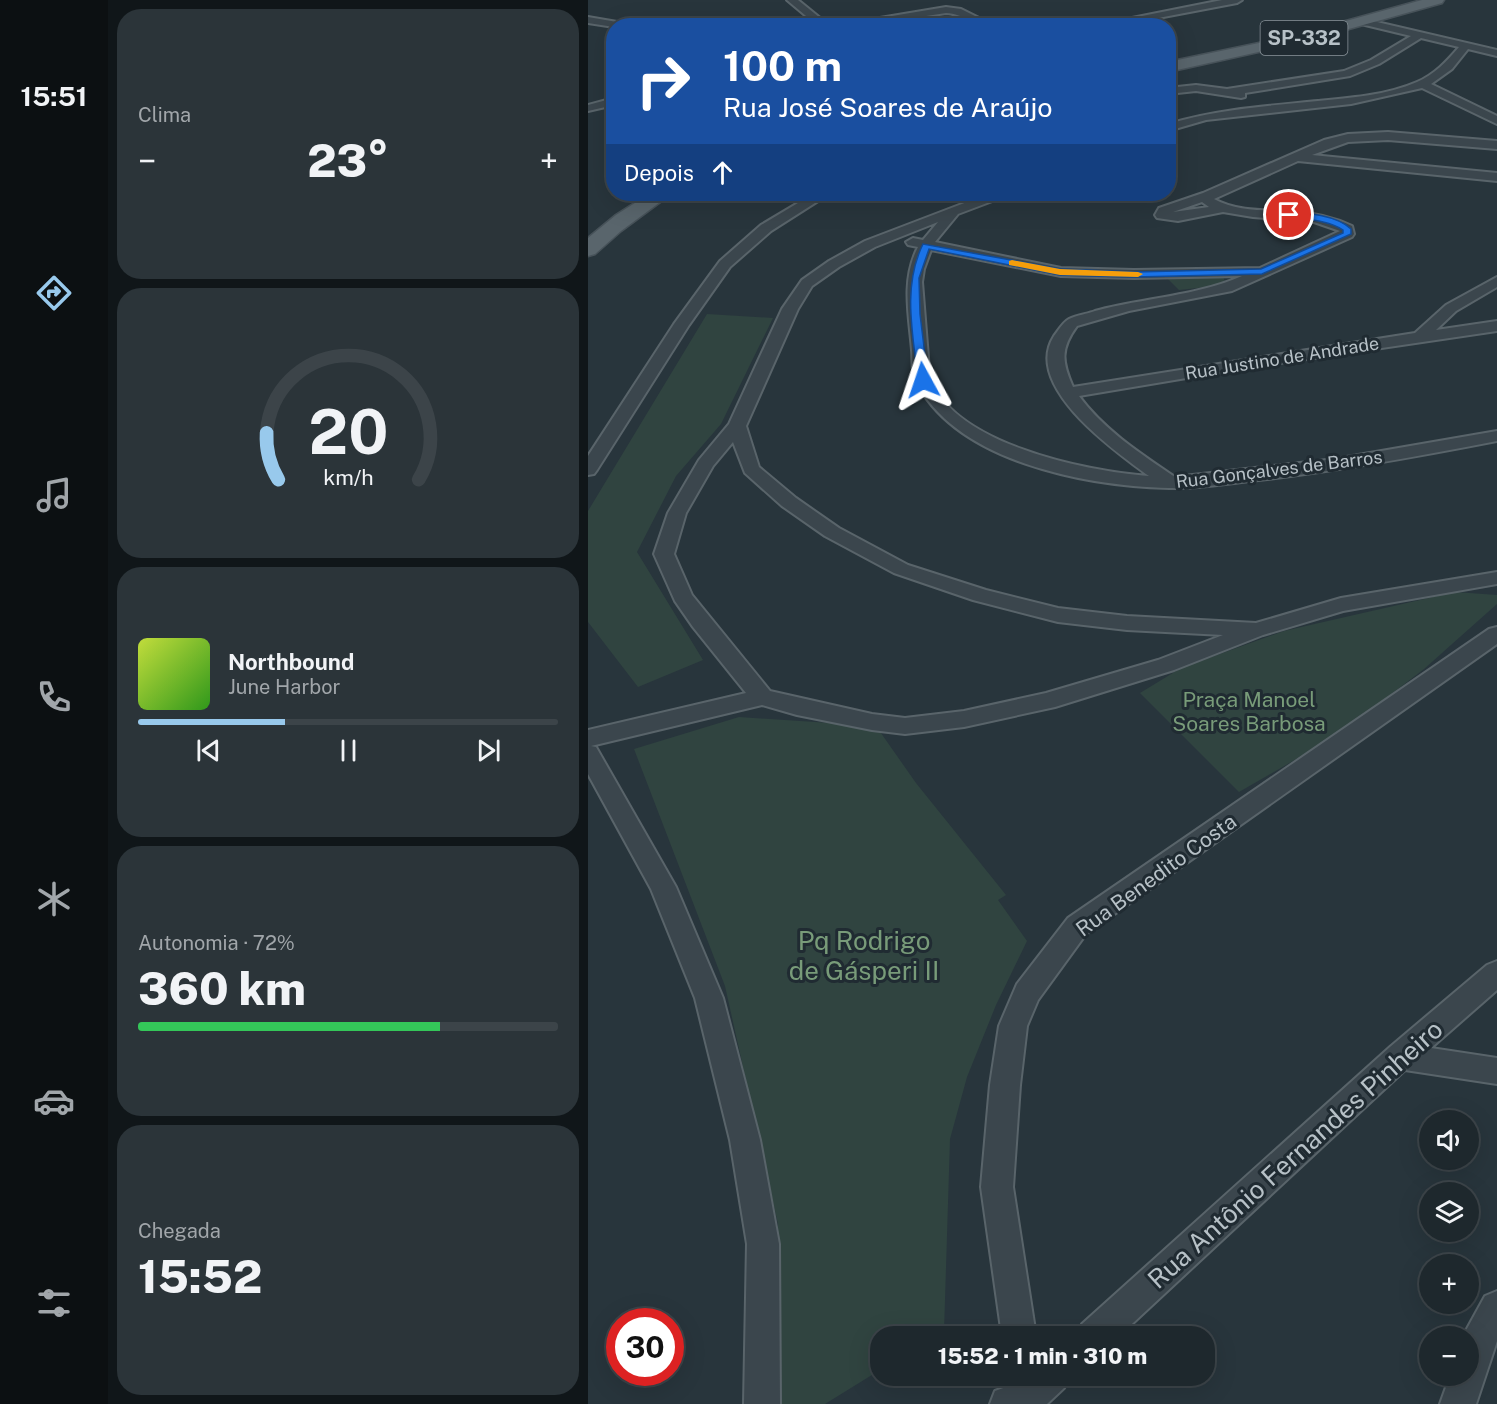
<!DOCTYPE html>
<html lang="pt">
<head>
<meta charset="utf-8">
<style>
  :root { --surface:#1e282d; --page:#2b3439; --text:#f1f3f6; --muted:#a1a6aa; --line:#3c4449; --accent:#98c9ec }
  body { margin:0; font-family:"Public Sans",sans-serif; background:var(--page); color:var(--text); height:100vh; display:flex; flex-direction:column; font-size:22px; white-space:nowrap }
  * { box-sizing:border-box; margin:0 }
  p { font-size:20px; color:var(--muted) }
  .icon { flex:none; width:33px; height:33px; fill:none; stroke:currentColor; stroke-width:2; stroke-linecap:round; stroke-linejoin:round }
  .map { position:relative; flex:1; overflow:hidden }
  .sheet { display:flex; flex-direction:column; gap:9px; padding:9px; background:#101619; width:480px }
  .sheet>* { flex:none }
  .top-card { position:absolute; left:18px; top:18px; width:570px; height:183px; border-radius:24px; box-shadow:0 6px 24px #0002,0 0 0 2px var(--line); background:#1a4fa0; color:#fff; overflow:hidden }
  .buttons { position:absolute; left:831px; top:1110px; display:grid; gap:12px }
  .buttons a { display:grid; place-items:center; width:60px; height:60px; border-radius:50%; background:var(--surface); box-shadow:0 6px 24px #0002,0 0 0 2px var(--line); font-size:30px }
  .speed { position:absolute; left:18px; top:1308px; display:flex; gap:12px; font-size:30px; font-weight:700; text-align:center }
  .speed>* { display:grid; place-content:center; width:78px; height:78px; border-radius:50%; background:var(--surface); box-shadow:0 6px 24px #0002,0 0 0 2px var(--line); line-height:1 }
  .speed .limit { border:9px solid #d22; background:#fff; color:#111 }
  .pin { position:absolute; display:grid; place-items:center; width:51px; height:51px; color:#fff; margin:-26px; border:3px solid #fff; border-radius:50%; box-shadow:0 2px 6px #0007 }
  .me { position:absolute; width:66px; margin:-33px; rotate:355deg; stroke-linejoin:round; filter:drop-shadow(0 0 4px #0008) }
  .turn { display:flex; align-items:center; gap:21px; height:126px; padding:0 18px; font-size:27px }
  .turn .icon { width:78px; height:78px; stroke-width:2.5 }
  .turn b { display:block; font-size:42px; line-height:51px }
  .then { display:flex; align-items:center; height:57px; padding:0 18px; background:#0003; gap:12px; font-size:22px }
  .big { font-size:45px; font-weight:800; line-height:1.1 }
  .sheet .card { flex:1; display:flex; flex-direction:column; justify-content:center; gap:9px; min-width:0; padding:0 21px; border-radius:24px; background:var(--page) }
  .sheet .dial { align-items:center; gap:0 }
  .dial svg { height:156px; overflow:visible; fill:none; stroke:var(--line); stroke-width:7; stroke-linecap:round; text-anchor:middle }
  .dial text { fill:var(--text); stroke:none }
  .song { display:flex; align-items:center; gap:18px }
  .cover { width:72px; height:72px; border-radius:9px; background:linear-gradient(135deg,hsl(70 70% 55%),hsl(110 70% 35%)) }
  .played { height:6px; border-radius:3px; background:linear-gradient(90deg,var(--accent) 35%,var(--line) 35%) }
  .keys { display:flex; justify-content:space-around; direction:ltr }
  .heat { display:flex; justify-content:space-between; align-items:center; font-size:33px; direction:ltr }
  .charge { height:9px; border-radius:4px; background:linear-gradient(90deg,#34c759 72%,var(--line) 0) }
  .trip { position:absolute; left:282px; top:1326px; width:345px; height:60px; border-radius:24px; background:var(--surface); box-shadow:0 6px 24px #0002,0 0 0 2px var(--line); font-weight:800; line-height:60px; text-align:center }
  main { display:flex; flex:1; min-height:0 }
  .tabs { display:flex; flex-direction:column; width:108px; justify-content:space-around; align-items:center; background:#0c1012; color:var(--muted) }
  .tabs .icon { width:42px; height:42px }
  .tabs .active { color:var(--accent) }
  .tabs b { font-size:27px; color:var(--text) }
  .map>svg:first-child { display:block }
  .green { fill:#304440 }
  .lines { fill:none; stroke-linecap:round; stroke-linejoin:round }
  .street-casing { stroke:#59646a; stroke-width:4 }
  .primary-casing { stroke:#475259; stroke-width:3 }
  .street { fill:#3b464d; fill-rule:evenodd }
  .primary { fill:#59656c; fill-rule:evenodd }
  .route { fill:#1a73e8; stroke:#114b97; stroke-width:1.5 }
  .slow { fill:#f59e0b }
  .labels { text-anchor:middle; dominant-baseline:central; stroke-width:6; stroke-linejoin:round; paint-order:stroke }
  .far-street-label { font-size:18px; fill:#b7c1c7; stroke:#202b32 }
  .shield { fill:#202b32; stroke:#8a949a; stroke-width:1.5 }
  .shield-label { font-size:20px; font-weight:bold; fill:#b7c1c7 }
  .park-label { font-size:21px; fill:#789b79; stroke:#202b32 }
  .street-label { font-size:21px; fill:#b7c1c7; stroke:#202b32 }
  .near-park-label { font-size:26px; fill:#789b79; stroke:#202b32 }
  .near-street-label { font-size:26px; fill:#b7c1c7; stroke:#202b32 }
</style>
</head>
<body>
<main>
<nav class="tabs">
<b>15:51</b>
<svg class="icon active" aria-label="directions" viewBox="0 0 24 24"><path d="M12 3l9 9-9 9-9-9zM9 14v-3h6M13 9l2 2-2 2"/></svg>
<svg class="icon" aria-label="music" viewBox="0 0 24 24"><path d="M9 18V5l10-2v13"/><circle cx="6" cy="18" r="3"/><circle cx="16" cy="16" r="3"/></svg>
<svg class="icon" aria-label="phone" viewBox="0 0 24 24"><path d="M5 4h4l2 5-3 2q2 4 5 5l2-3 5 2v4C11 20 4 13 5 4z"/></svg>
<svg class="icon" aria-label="climate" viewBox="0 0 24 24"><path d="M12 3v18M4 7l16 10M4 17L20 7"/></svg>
<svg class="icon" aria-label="car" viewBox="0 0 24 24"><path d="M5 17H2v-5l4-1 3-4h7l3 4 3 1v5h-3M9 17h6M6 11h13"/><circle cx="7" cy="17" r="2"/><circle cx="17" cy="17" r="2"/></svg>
<svg class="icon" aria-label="filters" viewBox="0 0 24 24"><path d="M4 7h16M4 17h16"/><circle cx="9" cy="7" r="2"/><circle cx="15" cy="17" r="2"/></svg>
</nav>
<section class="sheet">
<div class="card"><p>Clima</p>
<div class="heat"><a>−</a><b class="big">23°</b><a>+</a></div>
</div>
<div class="card dial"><svg viewBox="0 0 100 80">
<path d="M14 69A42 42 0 1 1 86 69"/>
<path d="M14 69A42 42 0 0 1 8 45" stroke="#98c9ec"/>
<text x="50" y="56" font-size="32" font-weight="700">20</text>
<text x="50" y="72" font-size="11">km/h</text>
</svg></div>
<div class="card">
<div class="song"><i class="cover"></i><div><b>Northbound</b><p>June Harbor</p></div></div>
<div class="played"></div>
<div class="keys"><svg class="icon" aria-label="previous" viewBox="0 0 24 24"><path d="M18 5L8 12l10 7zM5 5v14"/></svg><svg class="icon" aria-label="pause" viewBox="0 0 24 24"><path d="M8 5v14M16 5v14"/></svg><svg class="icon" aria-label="next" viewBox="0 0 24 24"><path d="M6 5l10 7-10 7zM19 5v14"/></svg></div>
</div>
<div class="card"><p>Autonomia · 72%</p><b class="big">360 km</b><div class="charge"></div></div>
<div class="card"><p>Chegada</p><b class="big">15:52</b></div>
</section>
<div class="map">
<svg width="909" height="1404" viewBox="0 0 909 1404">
  <rect width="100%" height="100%" fill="#28353c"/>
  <g class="green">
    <path d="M 634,273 L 638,285 L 591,290 L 578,277 Z"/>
    <path d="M 119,314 L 185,318 L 133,424 L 88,476 L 49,552 L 115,660 L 50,687 L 0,622 L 0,511 Z"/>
    <path d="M 867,592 L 909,595 L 909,604 L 836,669 L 750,735 L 651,792 L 552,693 L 593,668 L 696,631 Z"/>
    <path d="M 151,717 L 288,726 L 328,783 L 418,895 L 410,900 L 439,941 L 408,1005 L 379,1077 L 362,1139 L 356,1332 L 349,1336 L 292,1336 L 292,1370 L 237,1404 L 186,1404 L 190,1224 L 137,986 L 46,749 Z"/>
  </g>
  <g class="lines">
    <g class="street-casing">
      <g id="street">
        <path d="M 199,0 L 210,0 L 242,26 L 230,26 Z"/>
        <path d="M 634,0 L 654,0 L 649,3 L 528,26 L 504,26 Z"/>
        <path d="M 358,7 L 373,9 L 407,26 C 388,26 376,14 358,13 L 272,26 L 244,26 Z"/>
        <path d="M 0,17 L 35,23 L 40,26 L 26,26 L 26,27 L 0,23 Z"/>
        <path d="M 776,19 L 909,50 L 909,56 L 880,49 L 864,69 L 843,84 L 909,116 L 909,124 L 834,88 L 763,104 L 618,120 L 580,131 L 580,124 C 630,109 679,106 730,101 C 763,98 799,95 829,82 C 846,75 859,61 871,47 L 833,38 L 791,64 L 762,76 L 657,93 L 657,97 L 653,98 L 608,91 L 580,94 L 580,88 L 608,85 L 639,89 L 756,71 L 783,60 L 823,36 L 773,24 L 773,20 Z"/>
        <path d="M 26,98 L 26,105 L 0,111 L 0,105 Z"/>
        <path d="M 800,132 L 909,141 L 909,149 L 800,140 L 760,142 L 724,155 L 909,173 L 909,181 L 710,161 L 626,199 C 649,212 678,210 704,211 C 726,213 745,217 764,226 L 766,234 L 764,237 L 644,291 L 541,311 L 489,326 C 472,349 474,362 485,387 L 827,333 L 858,305 L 909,277 L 909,287 L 868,311 L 848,330 L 909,321 L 909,331 L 658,368 L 491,396 C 516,430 553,454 587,477 L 747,459 L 909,431 L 909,441 C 827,457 745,472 662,481 C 635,484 608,489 581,488 C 499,486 368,462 328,381 C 323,372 325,360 324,350 C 321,315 313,280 330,247 L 320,245 L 318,242 L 325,238 L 335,240 L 350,222 L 287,247 L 251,267 L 224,286 L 210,309 L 158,426 L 171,467 L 208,498 L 251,528 L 320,565 L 398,590 L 470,608 L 539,616 L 668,623 L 753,598 L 909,572 L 909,584 L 755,611 L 675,635 L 586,670 L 467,707 L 376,727 L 317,734 L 284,730 L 209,715 L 174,705 L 3,746 L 8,747 L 88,887 L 135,998 L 172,1140 L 191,1244 L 192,1404 L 156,1404 L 159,1244 L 142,1140 L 107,998 L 63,889 L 0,774 L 0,730 L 158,693 L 105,627 L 87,601 L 66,554 L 80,513 L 111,460 L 141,424 L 194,309 L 214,280 L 241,261 L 277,241 L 400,194 L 416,194 L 415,197 L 370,214 L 347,242 L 473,268 L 546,270 L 672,268 L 752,231 L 726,222 L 665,217 L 635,212 L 590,221 L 569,218 L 567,215 L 571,208 L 615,193 L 736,140 L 760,134 ZM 614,202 L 621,207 L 585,212 ZM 343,250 L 473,276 L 546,278 L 654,276 C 609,296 555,298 507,311 C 499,314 489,315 481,319 C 475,322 470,331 466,336 C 434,386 527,451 561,476 C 501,472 354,443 341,370 L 334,282 L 336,269 ZM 145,442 L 157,473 L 194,506 L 237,536 L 306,573 L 385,600 L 470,622 L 539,630 L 635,635 L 570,660 L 458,693 L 376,711 L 317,718 L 284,714 L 182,691 L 104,595 L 86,554 L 98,513 L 125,466 Z"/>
        <path d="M 225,194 L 241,194 L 183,231 L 142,267 L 101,325 L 9,470 L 6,474 L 0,475 L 0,456 L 86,324 L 132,261 L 173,225 Z"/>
        <path d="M 909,627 L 909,644 L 498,934 L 450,1000 L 439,1026 L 432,1085 L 425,1187 L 448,1336 L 414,1336 L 393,1187 L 402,1085 L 411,1026 L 429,984 L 480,918 L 901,629 Z"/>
        <path d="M 909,961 L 909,990 L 843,1048 L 909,1058 L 909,1084 L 817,1070 L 531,1336 L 489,1336 L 494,1324 L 802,1047 L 899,965 Z"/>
        <path d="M 909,1291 L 909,1341 L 888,1404 L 852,1404 L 862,1376 L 880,1376 L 880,1336 L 875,1336 L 897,1296 Z"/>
        <path d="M 438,1376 L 482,1376 L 476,1388 L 459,1404 L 402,1404 L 407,1391 L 429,1383 Z"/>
      </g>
    </g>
    <g class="primary-casing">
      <g id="primary">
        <path d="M 834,0 L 856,0 L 854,3 L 707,44 L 580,72 L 580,62 L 700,37 Z"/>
        <path d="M 61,194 L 83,194 L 33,231 L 7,254 L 0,256 L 0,238 L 28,215 Z"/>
      </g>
    </g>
    <use href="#street" class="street"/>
    <use href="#primary" class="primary"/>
  </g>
  <path class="route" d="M 698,214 C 717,211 750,216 763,229 L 763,234 L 674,274 L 546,277 L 472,275 L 341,249 L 331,278 L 332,314 L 340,380 L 335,383 L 330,380 C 325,334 314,287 335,244 L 472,269 L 546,272 L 673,269 L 755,233 L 755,230 C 739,219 716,220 698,217 Z"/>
  <path class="slow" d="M 424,260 L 472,269 L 550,272 L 555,274 L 550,277 L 472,275 L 421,265 L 421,261 Z"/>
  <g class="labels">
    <g class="far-street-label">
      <text transform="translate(694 358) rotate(-9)">Rua Justino de Andrade</text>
      <text transform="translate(691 469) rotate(-7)">Rua Gonçalves de Barros</text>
    </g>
    <rect class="shield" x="672.5" y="21" width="87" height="34" rx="4.5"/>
    <g class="shield-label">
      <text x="716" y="38">SP-332</text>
    </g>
    <g class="park-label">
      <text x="661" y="699">Praça Manoel<tspan x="661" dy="24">Soares Barbosa</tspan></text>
    </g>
    <g class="street-label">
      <text transform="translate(568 875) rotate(-36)">Rua Benedito Costa</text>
    </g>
    <g class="near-park-label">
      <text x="276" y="940">Pq Rodrigo<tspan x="276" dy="30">de Gásperi II</tspan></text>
    </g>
    <g class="near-street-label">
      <text transform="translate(707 1154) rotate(-42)">Rua Antônio Fernandes Pinheiro</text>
    </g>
  </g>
</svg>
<div class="buttons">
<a><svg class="icon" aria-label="sound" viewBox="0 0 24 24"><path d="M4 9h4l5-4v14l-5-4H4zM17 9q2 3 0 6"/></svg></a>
<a><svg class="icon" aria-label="layers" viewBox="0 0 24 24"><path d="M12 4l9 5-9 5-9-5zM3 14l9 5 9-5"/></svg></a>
<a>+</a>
<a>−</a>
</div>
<div class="speed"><div class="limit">30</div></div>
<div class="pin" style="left:701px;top:215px;background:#d93025"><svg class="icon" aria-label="arrive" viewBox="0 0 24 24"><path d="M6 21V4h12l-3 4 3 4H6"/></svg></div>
<svg class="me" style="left:335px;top:380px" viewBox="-20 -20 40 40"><path d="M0-17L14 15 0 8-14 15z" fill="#1a73e8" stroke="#fff" stroke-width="4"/></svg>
<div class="trip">15:52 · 1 min · 310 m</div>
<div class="top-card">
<div class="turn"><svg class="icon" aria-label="right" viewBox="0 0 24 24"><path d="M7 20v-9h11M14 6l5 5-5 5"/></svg><div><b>100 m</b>Rua José Soares de Araújo</div></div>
<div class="then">Depois<svg class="icon" aria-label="ahead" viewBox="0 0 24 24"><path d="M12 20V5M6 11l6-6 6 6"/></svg></div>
</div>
</div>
</main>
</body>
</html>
